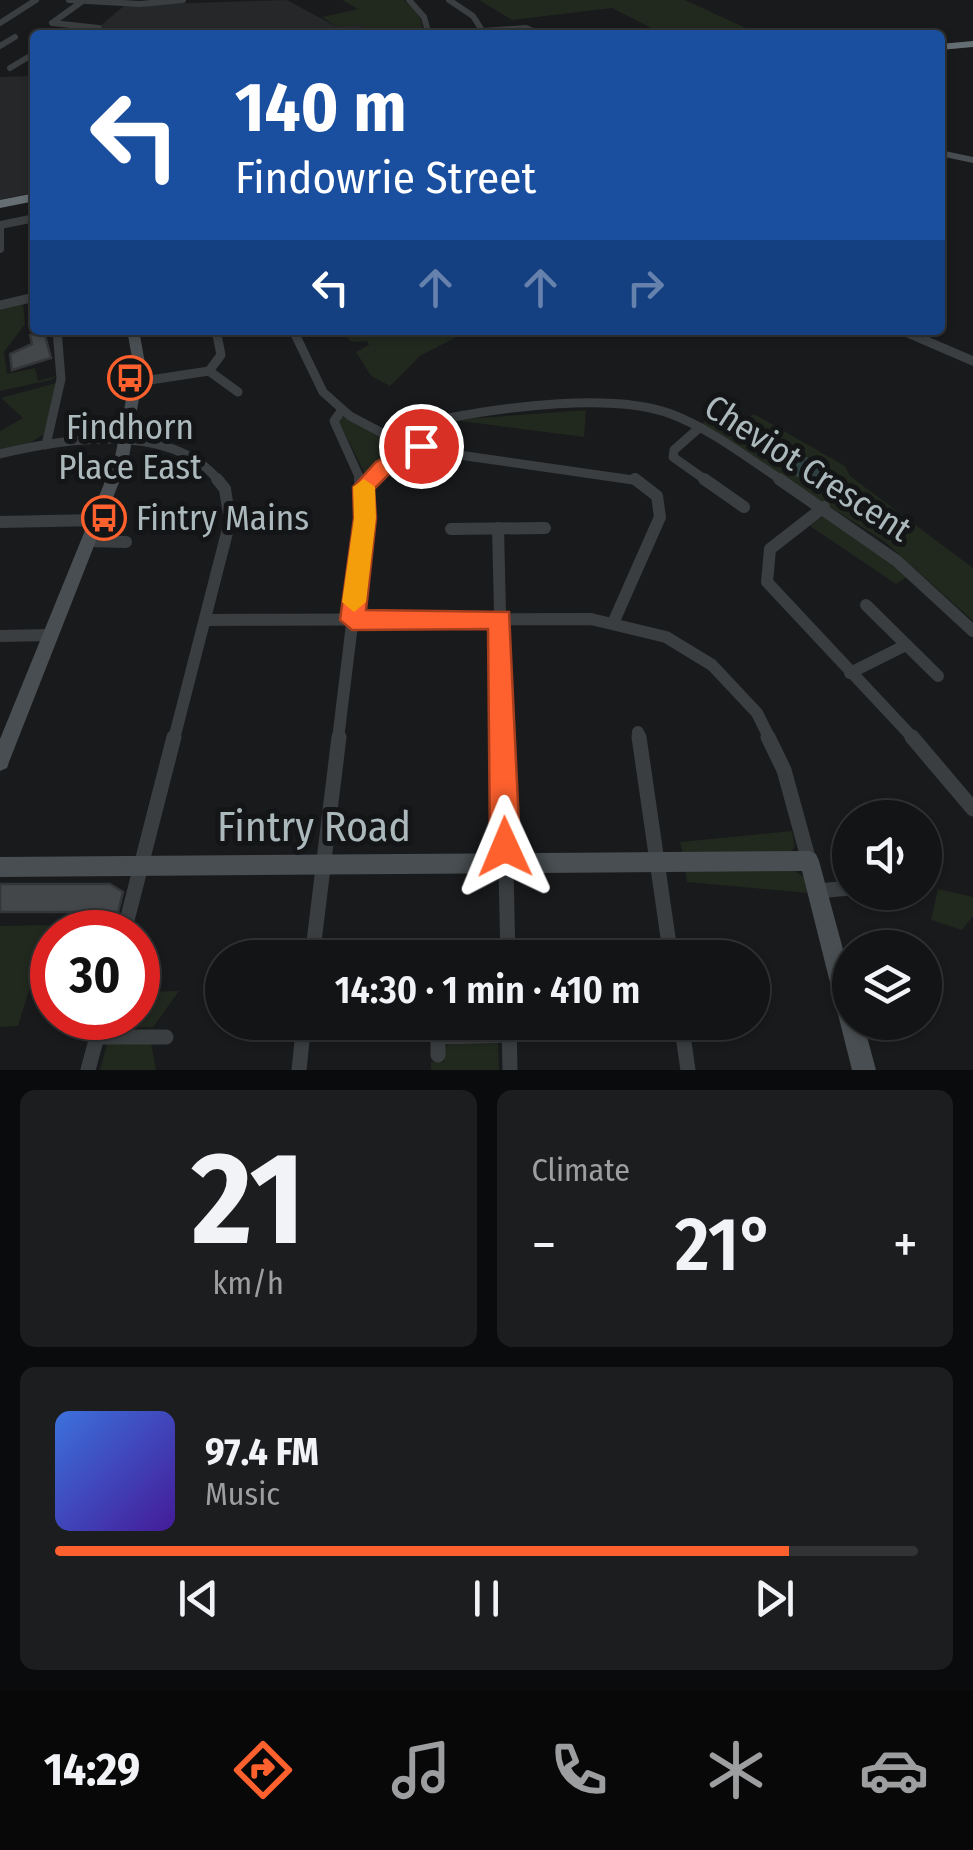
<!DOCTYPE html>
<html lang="en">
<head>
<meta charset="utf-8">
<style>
  :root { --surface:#131415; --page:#1c1d1e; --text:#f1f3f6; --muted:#9d9ea0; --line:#323334; --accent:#ff612e }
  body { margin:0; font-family:"Fira Sans Condensed",sans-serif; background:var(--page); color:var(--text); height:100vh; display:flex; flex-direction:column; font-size:38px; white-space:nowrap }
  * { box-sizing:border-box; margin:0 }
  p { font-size:32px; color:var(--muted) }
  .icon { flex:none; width:55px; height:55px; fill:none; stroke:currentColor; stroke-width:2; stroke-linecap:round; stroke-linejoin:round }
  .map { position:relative; height:1070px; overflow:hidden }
  .sheet { display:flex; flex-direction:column; gap:20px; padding:20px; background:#0a0b0c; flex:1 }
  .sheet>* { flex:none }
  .top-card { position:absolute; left:30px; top:30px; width:915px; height:305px; border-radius:10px; box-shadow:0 2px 8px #0004,0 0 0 2px var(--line); background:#1a4fa0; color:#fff; overflow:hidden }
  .tools { position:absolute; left:832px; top:800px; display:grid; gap:20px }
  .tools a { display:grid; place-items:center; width:110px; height:110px; border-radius:50%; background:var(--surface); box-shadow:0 2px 8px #0004,0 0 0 2px var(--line); font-size:50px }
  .speed { position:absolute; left:30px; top:910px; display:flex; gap:20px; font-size:50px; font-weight:700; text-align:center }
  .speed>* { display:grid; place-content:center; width:130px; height:130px; border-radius:50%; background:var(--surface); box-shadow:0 2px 8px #0004,0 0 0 2px var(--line); line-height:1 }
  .speed .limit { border:15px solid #d22; background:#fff; color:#111 }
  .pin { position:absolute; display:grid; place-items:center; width:85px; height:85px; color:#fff; margin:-42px; border:5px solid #fff; border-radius:50%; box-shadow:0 2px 10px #0007 }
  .me { position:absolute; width:110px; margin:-55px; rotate:359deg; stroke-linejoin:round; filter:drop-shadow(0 0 8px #0008) }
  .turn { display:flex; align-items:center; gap:35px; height:210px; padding:0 40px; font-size:45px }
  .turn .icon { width:130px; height:130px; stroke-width:2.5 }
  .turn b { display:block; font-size:70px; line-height:85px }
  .lanes { display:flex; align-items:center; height:95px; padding:0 40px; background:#0003; justify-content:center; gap:50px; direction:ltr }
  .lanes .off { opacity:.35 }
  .big { font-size:75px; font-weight:600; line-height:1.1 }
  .sheet .tile { flex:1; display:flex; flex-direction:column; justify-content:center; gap:15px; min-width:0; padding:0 35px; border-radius:15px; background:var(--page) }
  .sheet .dial { align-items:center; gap:0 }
  .dial b { font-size:130px; line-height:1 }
  .song { display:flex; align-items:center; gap:30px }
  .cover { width:120px; height:120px; border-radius:15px; background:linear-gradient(135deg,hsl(220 70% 55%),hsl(260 70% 35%)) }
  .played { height:10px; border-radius:5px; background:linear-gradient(90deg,var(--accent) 85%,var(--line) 85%) }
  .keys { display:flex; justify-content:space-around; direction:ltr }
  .heat { display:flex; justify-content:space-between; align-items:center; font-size:55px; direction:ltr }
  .sheet .tiles { flex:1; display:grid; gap:20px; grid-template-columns:1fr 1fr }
  .tile:last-child { grid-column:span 2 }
  .trip { position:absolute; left:205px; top:940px; width:565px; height:100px; border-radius:50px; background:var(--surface); box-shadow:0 2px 8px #0004,0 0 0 2px var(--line); font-weight:600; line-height:100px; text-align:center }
  .tab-bar { display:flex; height:160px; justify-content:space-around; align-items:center; background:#080808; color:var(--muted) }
  .tab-bar .icon { width:70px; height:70px }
  .tab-bar .selected { color:var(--accent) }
  .tab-bar b { font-size:45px; color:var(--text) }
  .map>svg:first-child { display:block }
  .built { fill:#252729 }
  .green { fill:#21281e }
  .water { fill:#2e4142 }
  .building { fill:#434749; stroke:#333538; stroke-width:2.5 }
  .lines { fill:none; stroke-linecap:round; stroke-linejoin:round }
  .street-far4 { stroke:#3a3e41; stroke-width:6 }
  .street-far3 { stroke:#3a3e41; stroke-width:8 }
  .street-far2 { stroke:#3a3e41; stroke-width:9 }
  .street-far1 { stroke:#3a3e41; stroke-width:12 }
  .street { stroke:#3a3e41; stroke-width:15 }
  .secondary { fill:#484e51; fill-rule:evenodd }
  .highway { fill:#656e73; fill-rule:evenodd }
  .route { fill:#ff612e; stroke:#a63f1e; stroke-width:2.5 }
  .slow { fill:#f59e0b }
  .labels { text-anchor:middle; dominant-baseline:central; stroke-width:10; stroke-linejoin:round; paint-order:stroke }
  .poi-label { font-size:35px; fill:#abb8bc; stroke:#141517 }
  .street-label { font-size:35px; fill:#abb8bc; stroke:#141517 }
  .near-street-label { font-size:42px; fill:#abb8bc; stroke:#141517 }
</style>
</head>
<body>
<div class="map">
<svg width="973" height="1070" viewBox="0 0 973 1070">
  <rect width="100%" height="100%" fill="#191a1c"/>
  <g class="built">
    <path d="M 287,0 L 337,27 L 360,24 L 379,35 L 112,35 L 100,26 L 125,5 Z"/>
    <path d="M 35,76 L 35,192 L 0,200 L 0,77 Z"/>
  </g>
  <g class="green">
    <path d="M 342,0 L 404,0 L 419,15 L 425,35 L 379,35 L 360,25 L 337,27 L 322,17 L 358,9 Z"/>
    <path d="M 479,0 L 685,0 L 761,35 L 665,35 L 612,8 L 512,20 Z"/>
    <path d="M 23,302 L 25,324 L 4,352 L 7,374 L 35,368 L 38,381 L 56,376 L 51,380 L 0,391 L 0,307 Z"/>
    <path d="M 338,330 L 470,330 L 420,356 L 390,386 L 371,376 L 356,352 L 369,345 L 367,341 L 352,342 Z"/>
    <path d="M 56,383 L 44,434 L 30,443 L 0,450 L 0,431 L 23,418 L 1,398 Z"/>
    <path d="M 586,410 L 584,437 L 453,420 Z"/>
    <path d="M 754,414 L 845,466 L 850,476 L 973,568 L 973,621 L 884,541 L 700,425 L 712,415 L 737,425 Z"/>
    <path d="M 342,416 L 410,446 L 411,450 L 366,476 L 338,420 Z"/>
    <path d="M 822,517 L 827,517 L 910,575 L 896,584 L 810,526 Z"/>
    <path d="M 792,831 L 795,847 L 788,854 L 683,854 L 680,842 Z"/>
    <path d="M 685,869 L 792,869 L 804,877 L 808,893 L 687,882 Z"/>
    <path d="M 938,889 L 973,897 L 973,916 L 962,930 L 931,920 Z"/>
    <path d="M 49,925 L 18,1026 L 0,1027 L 0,926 Z"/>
    <path d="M 179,991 L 153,1027 L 110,1028 L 113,1018 L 138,1018 L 138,992 Z"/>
    <path d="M 498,1040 L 499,1070 L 431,1070 L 431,1062 L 444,1062 L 445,1047 L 455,1041 Z"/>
    <path d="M 151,1043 L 156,1070 L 100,1070 L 107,1044 Z"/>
  </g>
  <path class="water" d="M 805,456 L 832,473 L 820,486 L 807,484 L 788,470 L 791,461 Z"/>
  <g class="building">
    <path d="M 44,332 L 51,358 L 12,370 L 10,354 L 32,344 L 30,335 Z"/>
    <path d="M 0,884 L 110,884 L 123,892 L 118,912 L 0,912 Z"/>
  </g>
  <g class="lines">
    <g class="street-far4">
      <path d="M 69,0 L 140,4 L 183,0"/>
      <path d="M 84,0 L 52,23 L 99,28 L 91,35"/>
      <path d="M 409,0 L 424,17 L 429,35"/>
      <path d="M 449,0 L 473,16 L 485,35"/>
      <path d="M 0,23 L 36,0"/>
      <path d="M 483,31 L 526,28 L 542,35"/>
      <path d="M 0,46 L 15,37"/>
      <path d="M 10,68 L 35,53"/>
    </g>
    <path class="street-far3" d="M 0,249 L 0,225 L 35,218"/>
    <g class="street-far2">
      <path d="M 0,305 L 35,297"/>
      <path d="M 293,330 L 323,392 L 350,416 L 384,434 L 466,456 L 640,481"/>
      <path d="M 901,330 L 973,361"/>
      <path d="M 209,371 L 238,392"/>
      <path d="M 137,382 L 209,371 L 221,355 L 216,330"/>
      <path d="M 342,410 L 334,421 L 361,481"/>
      <path d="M 699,428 L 674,450 L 673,457 L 707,481"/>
      <path d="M 46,445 L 61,379 L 57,330"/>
      <path d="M 0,454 C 66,438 171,422 219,481"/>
      <path d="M 370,481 C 384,467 404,464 418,451 C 429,441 429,427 443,419 C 504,407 613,392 671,414 C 711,429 747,458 783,481"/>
    </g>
    <g class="street-far1">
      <path d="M 704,479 L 744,507"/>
      <path d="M 779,479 L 897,561 L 973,631"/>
      <path d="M 364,487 L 372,479"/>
      <path d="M 824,507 L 770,549 L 767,582 L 914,739"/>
      <path d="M 0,522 L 97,520"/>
      <path d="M 498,528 L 503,739"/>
      <path d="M 451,529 L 545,528"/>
      <path d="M 89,541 L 126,542"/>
      <path d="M 866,605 L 938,676"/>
      <path d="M 205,620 L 591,619 L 666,637 L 712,665 L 757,713 L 770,739"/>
      <path d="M 614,621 L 660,517 L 657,496 L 635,479"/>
      <path d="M 0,636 L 51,635"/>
      <path d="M 850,673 L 906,645"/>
      <path d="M 638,732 L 639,739"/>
      <path d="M 174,739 L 230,521 L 225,489 L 217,479"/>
      <path d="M 338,739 L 365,518 L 360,479"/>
    </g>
    <g class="street">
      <path d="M 503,737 L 508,958"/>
      <path d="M 639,737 L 671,958"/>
      <path d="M 768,737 L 784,770 L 809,861"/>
      <path d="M 912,737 L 973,809"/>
      <path d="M 817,891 L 850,888"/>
      <path d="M 124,932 L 174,737"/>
      <path d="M 312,958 L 339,737"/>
      <path d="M 438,1022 L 438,1055"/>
      <path d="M 509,1022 L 510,1070"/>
      <path d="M 681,1022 L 688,1070"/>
      <path d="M 97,1037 L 166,1037"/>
      <path d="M 438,1037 L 510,1035"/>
      <path d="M 88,1070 L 102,1018"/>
      <path d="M 299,1070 L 304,1022"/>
    </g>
    <g class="secondary">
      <path d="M 940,150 L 973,157 L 973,163 L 940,156 Z"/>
      <path d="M 127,330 L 139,330 L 145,363 L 129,457 L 9,762 L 7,768 L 0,771 L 0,739 L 115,457 L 133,363 Z"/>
      <path d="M 809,851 L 816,854 L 819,861 L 850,975 L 850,1022 L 863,1022 L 876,1070 L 852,1070 L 802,871 L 0,877 L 0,857 Z"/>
    </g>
    <g class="highway">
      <path d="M 973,41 L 973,47 L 940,50 L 940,44 Z"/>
      <path d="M 35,193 L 35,201 L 0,208 L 0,200 Z"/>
    </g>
  </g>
  <path class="route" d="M 421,439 L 432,446 L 429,451 L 391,472 L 374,489 L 376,518 L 366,610 L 509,612 L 520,847 L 516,857 L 505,862 L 494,857 L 490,847 L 488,629 L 352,630 L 340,620 L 354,518 L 353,487 L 376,462 Z"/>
  <path class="slow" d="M 364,479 L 375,487 L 376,518 L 366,602 L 354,612 L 342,602 L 354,518 L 353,487 Z"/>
  <defs>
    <g id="bus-ring" transform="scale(2.25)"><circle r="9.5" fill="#141517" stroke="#ff612e" stroke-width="1.5"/><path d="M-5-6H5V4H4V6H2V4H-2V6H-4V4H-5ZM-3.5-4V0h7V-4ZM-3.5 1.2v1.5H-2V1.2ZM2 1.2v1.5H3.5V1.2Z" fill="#ff612e"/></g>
  </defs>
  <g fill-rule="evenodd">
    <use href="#bus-ring" x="130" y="378"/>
    <use href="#bus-ring" x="104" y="518"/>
  </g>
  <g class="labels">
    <g class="poi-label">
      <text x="130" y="427">Findhorn<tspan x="130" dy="40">Place East</tspan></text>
      <text x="136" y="518" text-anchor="start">Fintry Mains</text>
    </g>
    <g class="street-label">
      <text transform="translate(808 468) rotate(33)">Cheviot Crescent</text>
    </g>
    <g class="near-street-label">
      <text x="314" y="827">Fintry Road</text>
    </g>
  </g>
</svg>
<div class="tools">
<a><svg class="icon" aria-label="sound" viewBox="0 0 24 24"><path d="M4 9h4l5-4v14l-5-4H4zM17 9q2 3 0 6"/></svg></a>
<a><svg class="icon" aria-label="layers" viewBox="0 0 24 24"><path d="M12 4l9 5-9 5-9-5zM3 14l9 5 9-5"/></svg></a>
</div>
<div class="speed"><div class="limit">30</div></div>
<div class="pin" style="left:421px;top:446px;background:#d93025"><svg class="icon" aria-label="arrive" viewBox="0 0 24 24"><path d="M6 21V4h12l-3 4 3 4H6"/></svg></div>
<svg class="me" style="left:505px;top:847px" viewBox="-20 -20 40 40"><path d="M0-17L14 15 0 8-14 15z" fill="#ff612e" stroke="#fff" stroke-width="4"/></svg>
<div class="trip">14:30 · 1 min · 410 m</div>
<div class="top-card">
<div class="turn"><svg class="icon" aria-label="left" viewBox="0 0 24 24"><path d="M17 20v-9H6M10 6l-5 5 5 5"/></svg><div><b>140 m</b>Findowrie Street</div></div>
<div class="lanes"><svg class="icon" aria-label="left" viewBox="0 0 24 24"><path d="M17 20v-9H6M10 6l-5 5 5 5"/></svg><svg class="icon off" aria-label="ahead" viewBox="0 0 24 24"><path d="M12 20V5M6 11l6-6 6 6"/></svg><svg class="icon off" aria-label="ahead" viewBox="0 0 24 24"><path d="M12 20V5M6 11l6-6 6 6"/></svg><svg class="icon off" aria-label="right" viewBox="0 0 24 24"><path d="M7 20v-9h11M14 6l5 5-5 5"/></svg></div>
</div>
</div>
<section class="sheet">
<div class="tiles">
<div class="tile dial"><b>21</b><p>km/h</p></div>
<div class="tile"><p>Climate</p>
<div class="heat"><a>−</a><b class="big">21°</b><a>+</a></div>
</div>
<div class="tile">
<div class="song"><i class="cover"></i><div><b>97.4 FM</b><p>Music</p></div></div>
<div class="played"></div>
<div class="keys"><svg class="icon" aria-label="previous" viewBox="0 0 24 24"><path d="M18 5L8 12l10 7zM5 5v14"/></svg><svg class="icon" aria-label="pause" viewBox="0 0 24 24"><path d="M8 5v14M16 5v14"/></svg><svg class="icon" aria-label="next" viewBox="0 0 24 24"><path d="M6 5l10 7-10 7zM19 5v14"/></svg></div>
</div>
</div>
</section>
<nav class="tab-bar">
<b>14:29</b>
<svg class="icon selected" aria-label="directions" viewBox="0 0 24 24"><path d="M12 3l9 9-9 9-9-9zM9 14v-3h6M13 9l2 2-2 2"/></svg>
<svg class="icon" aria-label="music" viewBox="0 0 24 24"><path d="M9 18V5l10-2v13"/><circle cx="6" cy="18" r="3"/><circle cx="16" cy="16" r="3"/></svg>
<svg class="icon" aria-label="phone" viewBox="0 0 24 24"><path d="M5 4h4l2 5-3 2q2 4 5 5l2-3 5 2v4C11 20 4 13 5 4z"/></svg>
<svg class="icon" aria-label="climate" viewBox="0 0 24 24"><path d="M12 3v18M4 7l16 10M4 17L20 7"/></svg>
<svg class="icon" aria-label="car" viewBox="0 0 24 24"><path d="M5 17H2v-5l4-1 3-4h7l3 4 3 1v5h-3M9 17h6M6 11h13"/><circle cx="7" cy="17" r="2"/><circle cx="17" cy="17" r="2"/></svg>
</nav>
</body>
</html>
